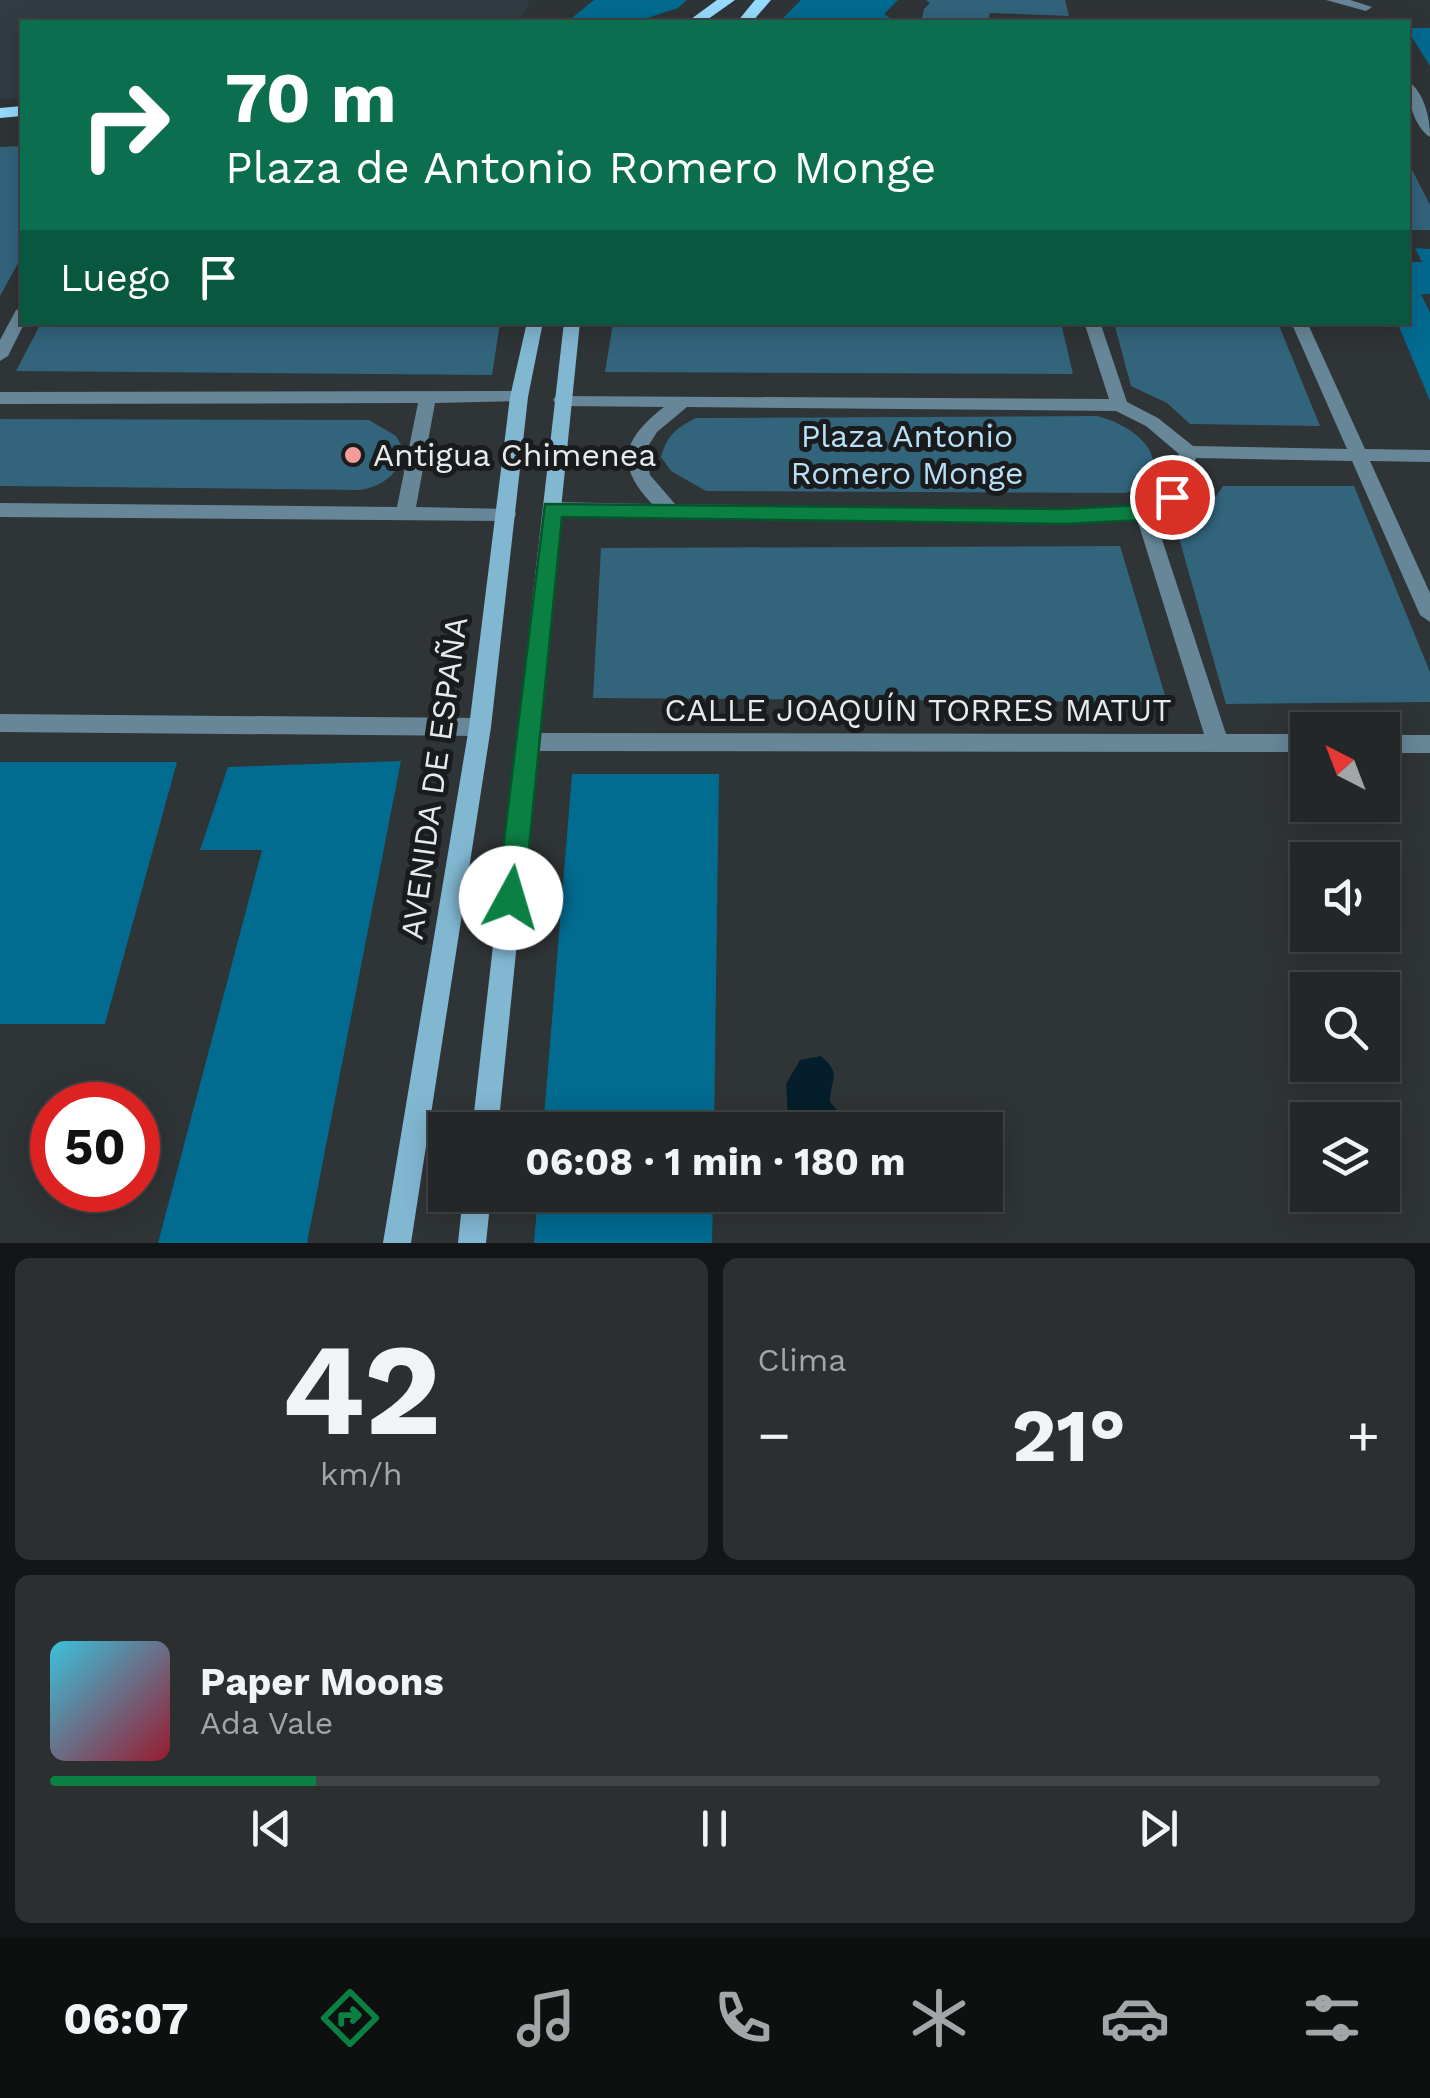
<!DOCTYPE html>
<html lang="es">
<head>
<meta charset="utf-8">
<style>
  :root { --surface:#232728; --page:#2b2f30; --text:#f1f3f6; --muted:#a3a5a8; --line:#404445; --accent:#0b8043 }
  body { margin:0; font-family:"Work Sans",sans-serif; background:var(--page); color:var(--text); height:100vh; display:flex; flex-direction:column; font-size:38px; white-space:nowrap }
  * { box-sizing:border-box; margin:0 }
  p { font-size:32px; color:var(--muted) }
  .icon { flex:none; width:55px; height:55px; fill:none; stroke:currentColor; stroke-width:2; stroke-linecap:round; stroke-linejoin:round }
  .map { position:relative; height:1243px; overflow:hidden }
  .panel { display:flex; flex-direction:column; gap:15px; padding:15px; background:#131516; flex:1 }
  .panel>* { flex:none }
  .top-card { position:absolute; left:20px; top:20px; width:1390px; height:305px; border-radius:0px; box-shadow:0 5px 25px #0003,0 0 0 2px var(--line); background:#0b6e4f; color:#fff; overflow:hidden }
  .needle { width:65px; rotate:318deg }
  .fabs { position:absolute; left:1290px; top:712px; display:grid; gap:20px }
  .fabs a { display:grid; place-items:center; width:110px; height:110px; border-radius:0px; background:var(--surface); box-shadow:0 5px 25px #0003,0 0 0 2px var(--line); font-size:50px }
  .speed { position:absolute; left:30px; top:1082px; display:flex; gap:20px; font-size:50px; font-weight:700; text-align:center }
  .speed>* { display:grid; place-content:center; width:130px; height:130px; border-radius:50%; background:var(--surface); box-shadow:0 5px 25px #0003,0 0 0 2px var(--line); line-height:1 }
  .speed .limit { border:15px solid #d22; background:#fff; color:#111 }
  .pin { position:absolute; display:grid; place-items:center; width:85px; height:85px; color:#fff; margin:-42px; border:5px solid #fff; border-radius:50%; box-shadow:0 2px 10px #0007 }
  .me { position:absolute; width:110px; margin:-55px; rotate:6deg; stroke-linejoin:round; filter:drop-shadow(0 0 8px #0008) }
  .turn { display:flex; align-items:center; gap:35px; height:210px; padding:0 40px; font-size:45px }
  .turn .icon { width:130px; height:130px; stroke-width:2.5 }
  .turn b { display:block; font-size:70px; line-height:85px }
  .then { display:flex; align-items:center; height:95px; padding:0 40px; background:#0003; gap:20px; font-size:38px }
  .big { font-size:75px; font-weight:700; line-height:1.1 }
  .panel .card { flex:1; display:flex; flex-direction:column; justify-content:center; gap:15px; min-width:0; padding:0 35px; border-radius:15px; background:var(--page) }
  .panel .dial { align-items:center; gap:0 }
  .dial b { font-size:130px; line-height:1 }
  .song { display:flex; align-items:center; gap:30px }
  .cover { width:120px; height:120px; border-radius:15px; background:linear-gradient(135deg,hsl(190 70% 55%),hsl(350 70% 35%)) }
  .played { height:10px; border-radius:5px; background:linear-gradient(90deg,var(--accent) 20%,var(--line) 20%) }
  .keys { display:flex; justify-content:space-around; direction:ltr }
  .heat { display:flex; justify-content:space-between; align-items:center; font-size:55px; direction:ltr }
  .panel .tiles { flex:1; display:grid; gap:15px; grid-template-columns:1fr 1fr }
  .card:last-child { grid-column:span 2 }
  .trip { position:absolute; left:428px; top:1112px; width:575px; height:100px; border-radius:0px; background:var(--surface); box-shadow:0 5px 25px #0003,0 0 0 2px var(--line); font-weight:700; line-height:100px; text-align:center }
  .dock { display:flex; height:160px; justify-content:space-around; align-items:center; background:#0e1010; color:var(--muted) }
  .dock .icon { width:70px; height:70px }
  .dock .current { color:var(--accent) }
  .dock b { font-size:45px; color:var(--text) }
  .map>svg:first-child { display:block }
  .built { fill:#313d43 }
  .green { fill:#32647c }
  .water { fill:#041f2b }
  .building { fill:#026b90 }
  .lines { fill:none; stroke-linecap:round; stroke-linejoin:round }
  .street { fill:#678798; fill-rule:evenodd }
  .secondary { fill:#82b7d2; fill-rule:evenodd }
  .primary { fill:#97dbff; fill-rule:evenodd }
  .route { fill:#0b8043; stroke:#07532c; stroke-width:2.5 }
  .poi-dot { fill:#f59b99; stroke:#191b1c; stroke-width:4 }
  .labels { text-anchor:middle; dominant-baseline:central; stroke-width:10; stroke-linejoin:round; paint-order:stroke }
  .park-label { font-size:32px; fill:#b7dff5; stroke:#191b1c }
  .poi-label { font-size:32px; fill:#e6eaeb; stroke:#191b1c; text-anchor:start }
  .street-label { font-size:32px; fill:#e6eaeb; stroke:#191b1c }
</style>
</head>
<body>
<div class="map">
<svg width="1430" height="1243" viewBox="0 0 1430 1243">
  <rect width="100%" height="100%" fill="#2f3436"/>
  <path class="built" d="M 0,0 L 530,0 L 520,22 L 22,22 L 22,98 L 0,99 Z"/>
  <g class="green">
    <path d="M 926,0 L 1065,0 L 1069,16 L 990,13 L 988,22 L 921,22 L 924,9 L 930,3 Z"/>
    <path d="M 22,146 L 22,256 L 0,296 L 0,147 Z"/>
    <path d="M 1408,162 L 1430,205 L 1430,230 L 1408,230 Z"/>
    <path d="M 41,323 L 41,322 L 500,323 L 492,375 L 16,371 Z"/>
    <path d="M 1061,323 L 1073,374 L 605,372 L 613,323 Z"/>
    <path d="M 1114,323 L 1278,323 L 1320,426 L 1190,424 L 1167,403 L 1131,386 Z"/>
    <path d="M 1097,416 C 1121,422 1155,440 1154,469 L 1144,485 L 1126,493 L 706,491 L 671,471 L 661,457 C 667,435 676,428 696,418 Z"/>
    <path d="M 0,419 L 369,420 L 396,436 L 405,452 C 397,475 383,486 360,490 L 0,486 Z"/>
    <path d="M 1223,486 L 1354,486 L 1430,672 L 1430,702 L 1226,704 L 1177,531 L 1205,512 Z"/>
    <path d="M 1120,546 L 1167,702 L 593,698 L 601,548 Z"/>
  </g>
  <path class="water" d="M 821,1056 C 843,1075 830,1079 830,1102 L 848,1123 L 848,1130 L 789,1130 L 786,1084 L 800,1060 Z"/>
  <g class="building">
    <path d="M 594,0 L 687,0 L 678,8 L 635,22 L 567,22 Z"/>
    <path d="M 801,0 L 898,0 L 884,14 L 896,22 L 779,22 Z"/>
    <path d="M 1408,28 L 1430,28 L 1430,66 L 1408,31 Z"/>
    <path d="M 1415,248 L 1430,249 L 1430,294 L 1421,294 L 1430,313 L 1430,401 L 1397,322 L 1408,322 L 1408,262 L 1422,262 Z"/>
    <path d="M 401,761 L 307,1243 L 158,1243 L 262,850 L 200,850 L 228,767 Z"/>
    <path d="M 0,762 L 177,762 L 105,1024 L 0,1024 Z"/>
    <path d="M 572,774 L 719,774 L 714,1130 L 543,1130 Z"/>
    <path d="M 538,1195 L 713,1195 L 712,1243 L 534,1243 Z"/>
  </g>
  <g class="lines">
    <g class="street">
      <path d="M 1326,0 L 1350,0 L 1372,7 L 1366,11 Z"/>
      <path d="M 1408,81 C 1424,92 1430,118 1430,137 C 1414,127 1407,99 1408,81 Z"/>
      <path d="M 22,308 L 22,322 L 25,322 L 8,356 L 0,361 L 0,340 L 16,310 Z"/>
      <path d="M 1084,322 L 1100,322 L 1127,402 L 1158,418 L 1193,446 L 1347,449 L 1291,322 L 1307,322 L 1365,449 L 1430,450 L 1430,462 L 1370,461 L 1430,593 L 1430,622 L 1420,615 L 1352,461 L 1196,458 L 1179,502 L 1154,515 L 1226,734 L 1308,734 L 1308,752 L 528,751 L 520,748 L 517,742 L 520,736 L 528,733 L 1204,734 L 1137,519 L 1064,524 L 552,516 L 543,509 L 552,502 L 652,504 C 614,464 623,439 664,407 L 562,406 L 556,404 L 553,400 L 556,396 L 1109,399 ZM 687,407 L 1116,411 L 1146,426 L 1179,454 L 1164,493 L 1141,506 L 1064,510 L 675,504 L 650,475 L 645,451 L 657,432 Z"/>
      <path d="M 519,391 L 525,393 L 528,397 L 525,401 L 435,403 L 416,507 L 514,509 L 516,514 L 514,519 L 507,521 L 0,517 L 0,503 L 397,507 L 418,403 L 0,404 L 0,392 Z"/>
      <path d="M 0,714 L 480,718 L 488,721 L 491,727 L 488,733 L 480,736 L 0,732 Z"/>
      <rect x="1382" y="735" width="48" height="18"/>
    </g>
    <g class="secondary">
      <path d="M 527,322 L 543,322 L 528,397 L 491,727 L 411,1243 L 383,1243 L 469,727 L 510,397 Z"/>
      <path d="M 564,322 L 580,322 L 498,1130 L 472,1130 Z"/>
      <path d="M 463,1195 L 491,1195 L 486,1243 L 458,1243 Z"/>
    </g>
    <g class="primary">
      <path d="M 717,0 L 735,0 L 704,22 L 687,22 Z"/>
      <path d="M 755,0 L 771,0 L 752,22 L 737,22 Z"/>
      <path d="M 22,106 L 22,116 L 0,118 L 0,108 Z"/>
    </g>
  </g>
  <path class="route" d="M 1172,490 L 1182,497 L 1144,520 L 1064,524 L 562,517 L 524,898 L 520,906 L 511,909 L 501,906 L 497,898 L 545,504 L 1064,509 L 1140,505 Z"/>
  <circle class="poi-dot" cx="353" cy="455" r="10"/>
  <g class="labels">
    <g class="park-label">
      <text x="907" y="436">Plaza Antonio<tspan x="907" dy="37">Romero Monge</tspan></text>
    </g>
    <g class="poi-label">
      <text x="373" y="455">Antigua Chimenea</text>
    </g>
    <g class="street-label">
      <text x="918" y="710">CALLE JOAQUÍN TORRES MATUT</text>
      <text transform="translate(434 778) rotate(-82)">AVENIDA DE ESPAÑA</text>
    </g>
  </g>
</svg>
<div class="fabs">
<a><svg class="needle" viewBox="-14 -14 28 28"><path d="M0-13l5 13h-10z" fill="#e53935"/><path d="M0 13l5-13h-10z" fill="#a3a5a8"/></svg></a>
<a><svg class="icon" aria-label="sound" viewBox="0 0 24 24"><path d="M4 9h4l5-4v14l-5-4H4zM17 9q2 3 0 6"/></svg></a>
<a><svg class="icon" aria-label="search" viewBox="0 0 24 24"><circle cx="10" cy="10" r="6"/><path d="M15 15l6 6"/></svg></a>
<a><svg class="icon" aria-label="layers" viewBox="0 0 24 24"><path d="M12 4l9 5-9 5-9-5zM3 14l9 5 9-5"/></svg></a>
</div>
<div class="speed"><div class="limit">50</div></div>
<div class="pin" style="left:1172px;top:497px;background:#d93025"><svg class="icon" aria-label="arrive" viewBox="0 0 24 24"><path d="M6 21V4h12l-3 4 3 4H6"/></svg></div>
<svg class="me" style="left:511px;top:898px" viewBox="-20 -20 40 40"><circle r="19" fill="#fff"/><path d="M0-13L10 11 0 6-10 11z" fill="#0b8043"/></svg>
<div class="trip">06:08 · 1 min · 180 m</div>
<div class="top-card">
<div class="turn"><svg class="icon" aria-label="right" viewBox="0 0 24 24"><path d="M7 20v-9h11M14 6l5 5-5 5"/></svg><div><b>70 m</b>Plaza de Antonio Romero Monge</div></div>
<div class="then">Luego<svg class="icon" aria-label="arrive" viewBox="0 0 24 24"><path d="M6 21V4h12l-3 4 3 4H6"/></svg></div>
</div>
</div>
<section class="panel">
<div class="tiles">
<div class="card dial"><b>42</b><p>km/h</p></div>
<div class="card"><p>Clima</p>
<div class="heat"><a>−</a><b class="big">21°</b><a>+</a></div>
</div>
<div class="card">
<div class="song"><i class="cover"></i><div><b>Paper Moons</b><p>Ada Vale</p></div></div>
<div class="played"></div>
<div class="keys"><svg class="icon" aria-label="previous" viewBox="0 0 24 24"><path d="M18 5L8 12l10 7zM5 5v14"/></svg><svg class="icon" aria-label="pause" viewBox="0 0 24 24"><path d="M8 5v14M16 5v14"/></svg><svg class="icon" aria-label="next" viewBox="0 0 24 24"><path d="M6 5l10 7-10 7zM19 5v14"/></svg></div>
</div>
</div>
</section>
<nav class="dock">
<b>06:07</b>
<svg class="icon current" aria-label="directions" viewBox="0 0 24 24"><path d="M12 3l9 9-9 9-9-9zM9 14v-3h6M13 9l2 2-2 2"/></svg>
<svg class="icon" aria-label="music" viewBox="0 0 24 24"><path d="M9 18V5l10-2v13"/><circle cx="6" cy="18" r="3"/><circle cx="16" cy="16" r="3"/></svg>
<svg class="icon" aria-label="phone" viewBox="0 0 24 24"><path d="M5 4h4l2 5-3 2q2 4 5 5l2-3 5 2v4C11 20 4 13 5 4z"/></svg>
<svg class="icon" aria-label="climate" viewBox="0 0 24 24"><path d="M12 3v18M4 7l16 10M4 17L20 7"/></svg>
<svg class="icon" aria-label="car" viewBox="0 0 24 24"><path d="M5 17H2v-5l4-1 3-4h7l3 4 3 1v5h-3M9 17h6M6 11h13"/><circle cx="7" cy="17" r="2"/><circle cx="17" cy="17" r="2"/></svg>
<svg class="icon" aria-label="filters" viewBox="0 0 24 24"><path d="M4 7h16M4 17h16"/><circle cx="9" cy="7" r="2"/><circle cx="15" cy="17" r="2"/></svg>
</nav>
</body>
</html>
